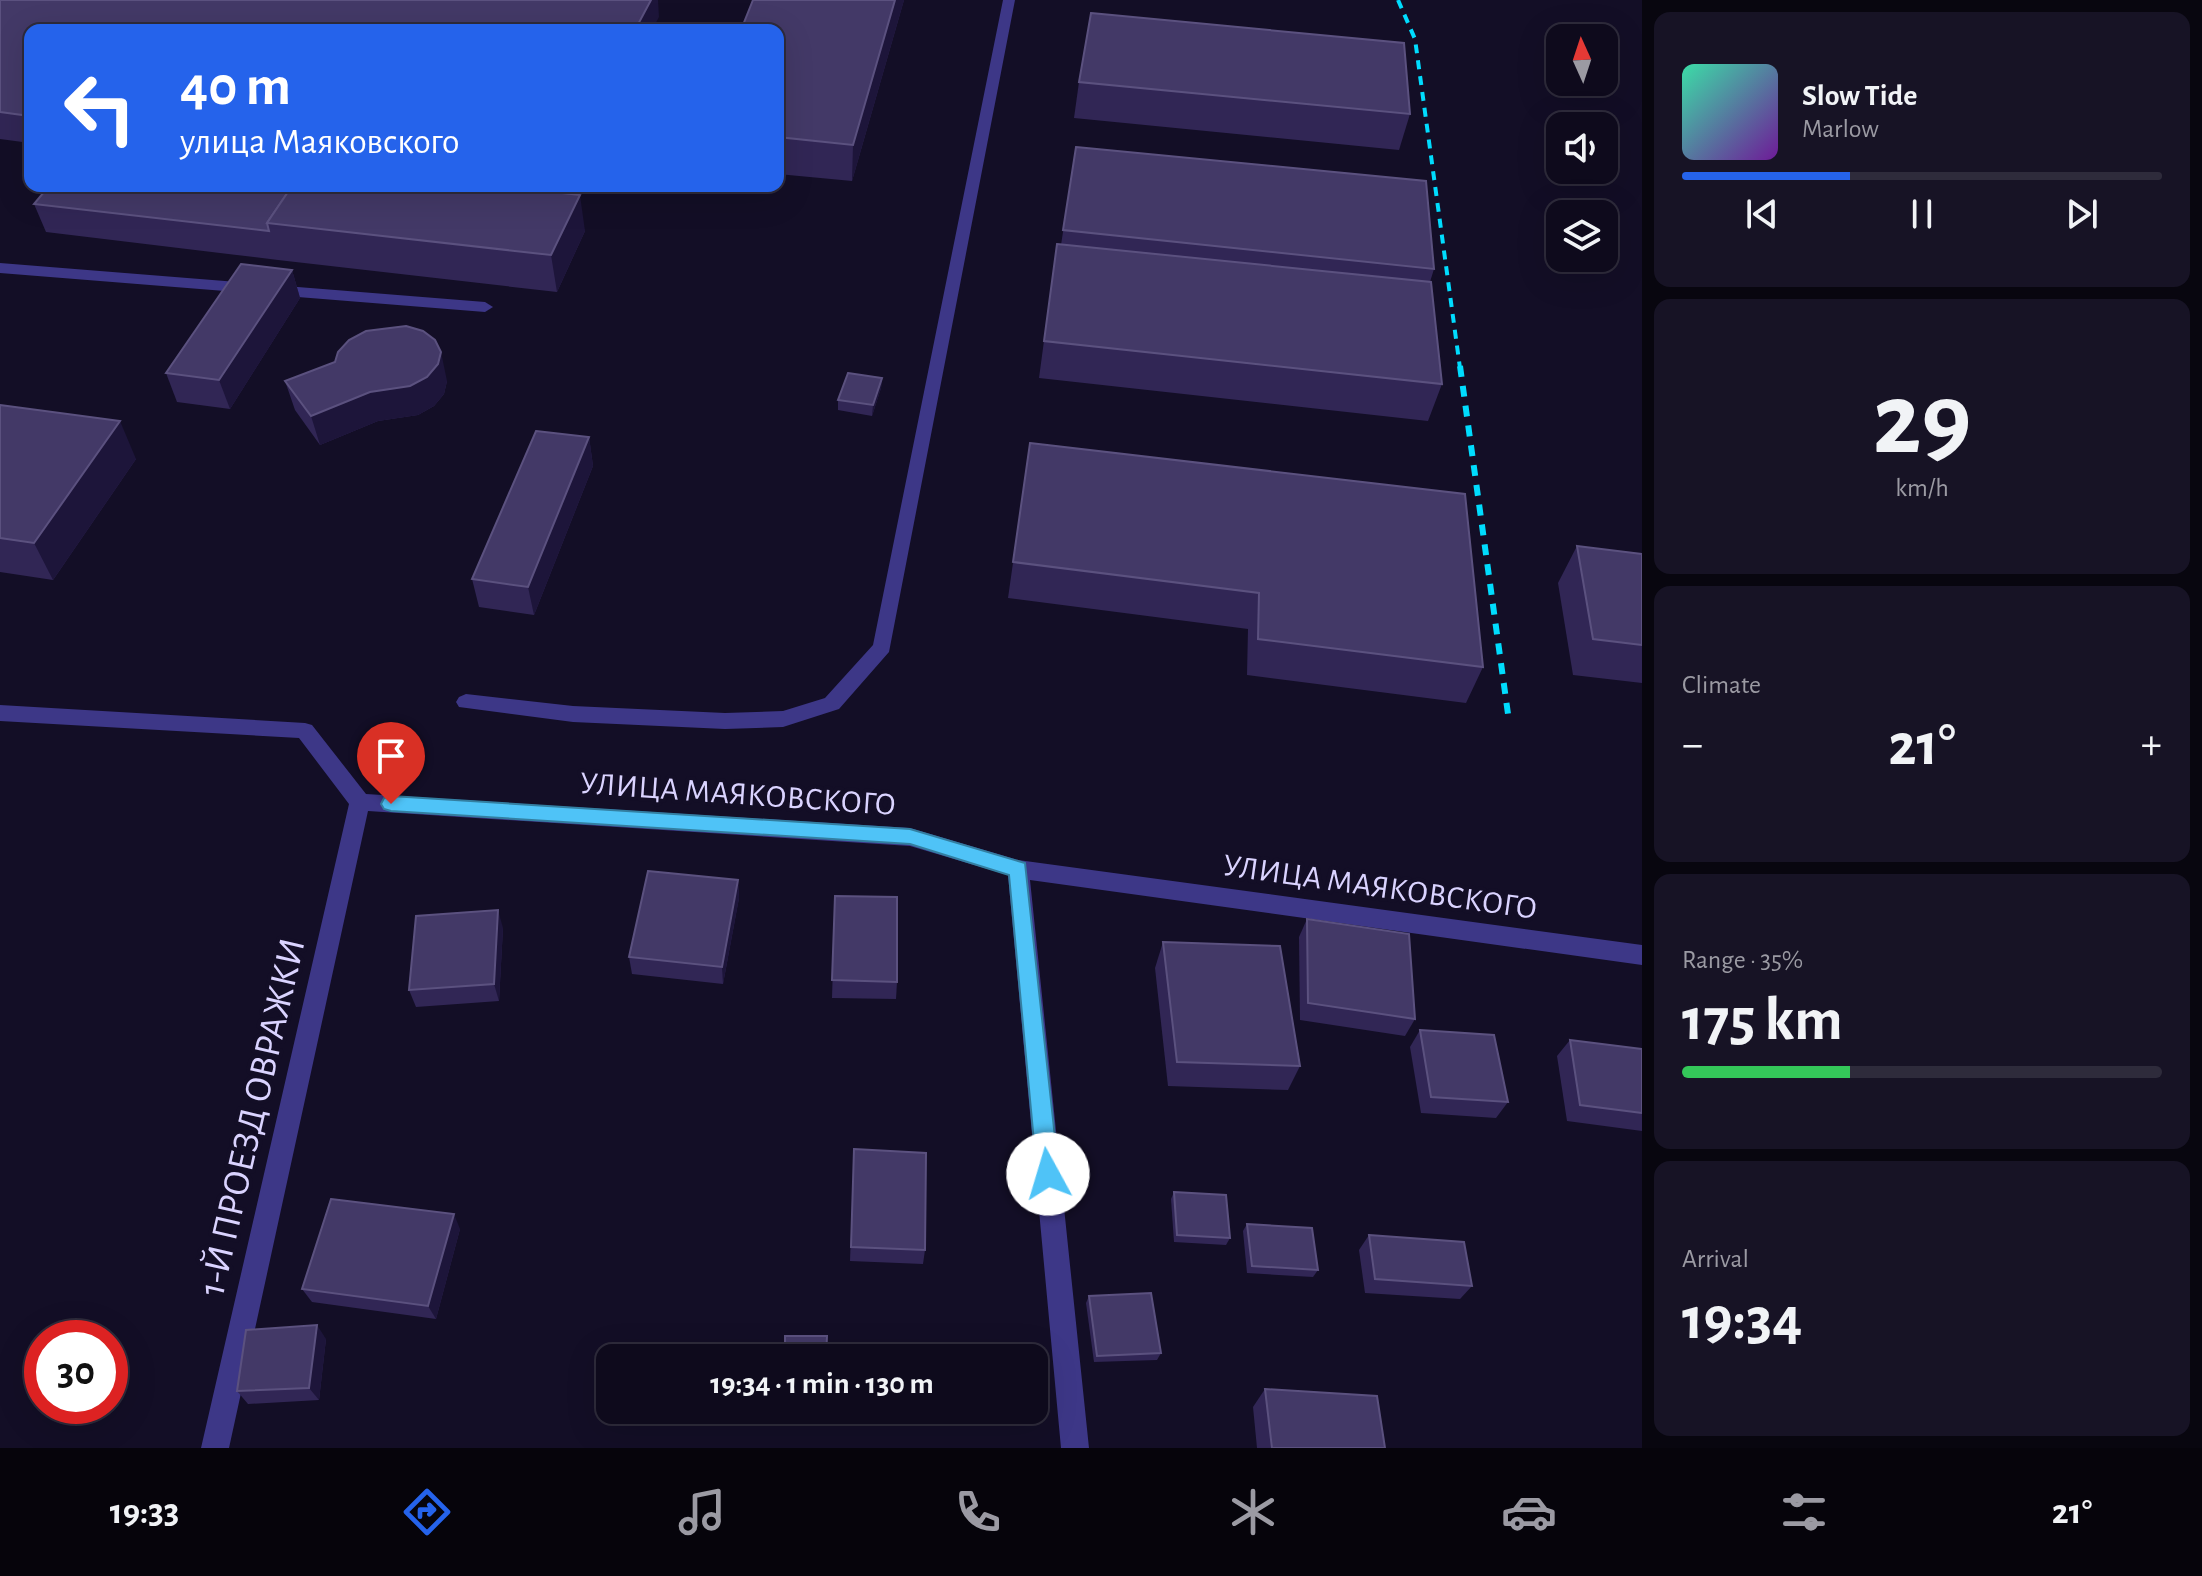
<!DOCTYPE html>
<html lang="en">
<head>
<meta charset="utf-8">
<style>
  :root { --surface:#0e0a1c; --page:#171325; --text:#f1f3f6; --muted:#9b9aa3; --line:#2e2b3b; --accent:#2563eb }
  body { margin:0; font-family:"Alegreya Sans",sans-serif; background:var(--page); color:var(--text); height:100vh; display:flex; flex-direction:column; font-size:30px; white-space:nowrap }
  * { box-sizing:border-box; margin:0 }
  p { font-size:26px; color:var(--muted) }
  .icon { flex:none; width:44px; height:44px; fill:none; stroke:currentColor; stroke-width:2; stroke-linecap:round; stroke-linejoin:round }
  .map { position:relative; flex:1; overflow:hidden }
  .side { display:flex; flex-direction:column; gap:12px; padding:12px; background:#08060f; width:560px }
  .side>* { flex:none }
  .banner { position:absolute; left:24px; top:24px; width:760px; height:168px; border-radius:16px; box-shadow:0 8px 32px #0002,0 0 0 2px var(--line); background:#2563eb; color:#fff; overflow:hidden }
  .needle { width:52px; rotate:357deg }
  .controls { position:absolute; left:1546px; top:24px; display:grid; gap:16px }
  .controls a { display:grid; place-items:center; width:72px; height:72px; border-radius:16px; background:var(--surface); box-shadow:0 8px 32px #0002,0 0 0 2px var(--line); font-size:40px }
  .speed { position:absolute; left:24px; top:1320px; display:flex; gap:16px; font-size:40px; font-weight:700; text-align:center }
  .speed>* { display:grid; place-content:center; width:104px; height:104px; border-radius:50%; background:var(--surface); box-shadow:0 8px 32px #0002,0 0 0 2px var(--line); line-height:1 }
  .speed .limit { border:12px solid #d22; background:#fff; color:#111 }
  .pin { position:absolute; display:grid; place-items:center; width:68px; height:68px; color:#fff; margin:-82px -34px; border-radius:50% 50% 50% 0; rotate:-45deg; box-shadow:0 0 8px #0007 }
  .pin .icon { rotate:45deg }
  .me { position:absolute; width:88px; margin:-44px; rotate:354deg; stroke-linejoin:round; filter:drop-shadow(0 0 6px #0008) }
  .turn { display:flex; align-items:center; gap:28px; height:168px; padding:0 24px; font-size:36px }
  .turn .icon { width:104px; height:104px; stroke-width:2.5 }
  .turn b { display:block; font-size:56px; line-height:68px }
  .big { font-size:60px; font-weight:600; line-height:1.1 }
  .side .widget { flex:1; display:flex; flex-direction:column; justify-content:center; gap:12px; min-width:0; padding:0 28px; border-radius:16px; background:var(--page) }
  .side .dial { align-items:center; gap:0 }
  .dial b { font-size:104px; line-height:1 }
  .song { display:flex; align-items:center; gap:24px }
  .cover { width:96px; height:96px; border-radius:12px; background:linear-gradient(135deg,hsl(160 70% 55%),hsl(280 70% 35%)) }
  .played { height:8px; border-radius:4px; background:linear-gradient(90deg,var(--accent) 35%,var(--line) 35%) }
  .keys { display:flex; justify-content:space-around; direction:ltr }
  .heat { display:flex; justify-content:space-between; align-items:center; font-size:44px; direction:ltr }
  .charge { height:12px; border-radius:6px; background:linear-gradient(90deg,#34c759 35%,var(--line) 0) }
  .trip { position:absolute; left:596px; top:1344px; width:452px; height:80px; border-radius:16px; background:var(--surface); box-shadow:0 8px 32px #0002,0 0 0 2px var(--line); font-weight:600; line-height:80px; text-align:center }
  .tab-bar { display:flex; height:128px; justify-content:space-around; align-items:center; background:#06040b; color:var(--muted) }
  .tab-bar .icon { width:56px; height:56px }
  .tab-bar .active { color:var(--accent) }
  .tab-bar b { font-size:36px; color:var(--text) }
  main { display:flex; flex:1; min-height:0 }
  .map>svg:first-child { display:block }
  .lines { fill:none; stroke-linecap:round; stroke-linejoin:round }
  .minor { fill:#3d3787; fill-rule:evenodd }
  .rail-far1 { stroke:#00dcfe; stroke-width:4; stroke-dasharray:9 7; stroke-linecap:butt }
  .rail { stroke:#00dcfe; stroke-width:6; stroke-dasharray:11 9; stroke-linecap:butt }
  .wall { fill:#312655 }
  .shaded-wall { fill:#1d153a }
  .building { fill:#433967; stroke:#5b517f; stroke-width:2 }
  .route { fill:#4fc3f7; stroke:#337fa1; stroke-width:2 }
  .labels { text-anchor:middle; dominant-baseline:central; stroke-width:8; stroke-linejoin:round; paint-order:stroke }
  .street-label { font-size:32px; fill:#dad3ff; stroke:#130e26 }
  .near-street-label { font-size:38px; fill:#dad3ff; stroke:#130e26 }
</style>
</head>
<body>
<main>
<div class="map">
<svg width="1642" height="1448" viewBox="0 0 1642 1448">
  <rect width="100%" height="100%" fill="#130e26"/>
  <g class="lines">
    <g class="minor">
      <path d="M 1003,0 L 1015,0 L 889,652 L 839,709 L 783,727 L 725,729 L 573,722 L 459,707 L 456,702 L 459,697 L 466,694 L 573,706 L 725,713 L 783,711 L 825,698 L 873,645 Z"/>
      <path d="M 0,263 L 485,302 L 493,307 L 485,312 L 0,273 Z"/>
      <path d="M 0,705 L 305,723 L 312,725 L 366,794 L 910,828 L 1018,860 L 1642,945 L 1642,965 L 1030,880 L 1089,1448 L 1061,1448 L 1008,875 L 910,846 L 368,811 L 229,1448 L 201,1448 L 349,804 L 299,738 L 0,721 Z"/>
    </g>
    <path class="rail-far1" d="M 1398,0 L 1415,39 L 1460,368"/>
    <path class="rail" d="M 1460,366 L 1508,714"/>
  </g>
  <g class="wall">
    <path d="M 0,0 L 659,17 L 30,30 L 30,143 L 0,139 Z"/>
    <path d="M 904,0 L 852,181 L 778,174 L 778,30 Z"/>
    <path d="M 1079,82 L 1410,114 L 1399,150 L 1074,118 Z"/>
    <path d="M 1076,147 L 1434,269 L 1430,282 L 1442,384 L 1428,421 L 1039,378 L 1057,244 L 1061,245 Z"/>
    <path d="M 49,186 L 570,186 L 566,193 L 585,231 L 557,292 L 278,260 L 46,232 L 34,204 Z"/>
    <path d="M 292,270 L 300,298 L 230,409 L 177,402 L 166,373 Z"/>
    <path d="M 882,378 L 881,388 L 872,416 L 838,410 L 838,400 Z"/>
    <path d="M 285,381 L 447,381 L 444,394 L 434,406 L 418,415 L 378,421 L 320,445 L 295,410 Z"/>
    <path d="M 0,405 L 136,459 L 53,580 L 0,572 Z"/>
    <path d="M 589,437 L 593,466 L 534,615 L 479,607 L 472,579 Z"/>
    <path d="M 1030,443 L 1483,667 L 1466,703 L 1247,675 L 1248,629 L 1008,598 Z"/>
    <path d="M 1577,546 L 1642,554 L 1642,683 L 1573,675 L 1558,583 Z"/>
    <path d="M 738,880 L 739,898 L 723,984 L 632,974 L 629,957 Z"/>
    <path d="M 835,896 L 897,982 L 896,999 L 832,998 Z"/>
    <path d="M 1307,919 L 1415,1019 L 1405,1036 L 1300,1020 L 1299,937 Z"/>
    <path d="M 503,928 L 499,1001 L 416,1007 L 409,990 Z"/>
    <path d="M 1163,942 L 1300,1066 L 1288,1090 L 1168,1086 L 1155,968 Z"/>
    <path d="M 1420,1030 L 1508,1102 L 1496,1118 L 1421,1113 L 1410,1047 Z"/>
    <path d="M 1570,1040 L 1642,1049 L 1642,1131 L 1567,1121 L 1557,1056 Z"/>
    <path d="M 854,1149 L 925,1250 L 923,1264 L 850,1261 Z"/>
    <path d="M 1174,1192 L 1230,1238 L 1226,1245 L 1174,1242 L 1171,1199 Z"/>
    <path d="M 1247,1224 L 1318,1270 L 1313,1277 L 1247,1273 L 1243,1231 Z"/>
    <path d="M 460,1229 L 436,1319 L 312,1302 L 302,1289 Z"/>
    <path d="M 1369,1235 L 1472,1286 L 1460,1299 L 1365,1293 L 1359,1250 Z"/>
    <path d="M 1089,1296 L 1161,1353 L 1157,1360 L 1094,1362 L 1086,1303 Z"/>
    <path d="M 326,1339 L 319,1400 L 248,1404 L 237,1391 Z"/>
    <path d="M 1265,1389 L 1385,1448 L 1257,1448 L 1253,1407 Z"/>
    <path d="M 783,1410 L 825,1410 L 825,1422 L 783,1420 Z"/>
  </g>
  <g class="shaded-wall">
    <path d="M 651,0 L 658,0 L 659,17 L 652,30 L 635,30 Z"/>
    <path d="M 895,0 L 904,0 L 852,181 L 853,145 Z"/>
    <path d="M 558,186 L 570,186 L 560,205 Z"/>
    <path d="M 580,195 L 585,231 L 557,292 L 551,255 Z"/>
    <path d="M 292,270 L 300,298 L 230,409 L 219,380 Z"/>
    <path d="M 441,352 L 447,381 L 444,394 L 434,406 L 418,415 L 378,421 L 320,445 L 311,416 L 370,392 Z"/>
    <path d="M 882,378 L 881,388 L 872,416 L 873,405 Z"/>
    <path d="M 120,421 L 136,459 L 53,580 L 34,543 Z"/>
    <path d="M 589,437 L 593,466 L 534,615 L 528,587 Z"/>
    <path d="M 738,880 L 739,898 L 723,984 L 722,967 Z"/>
    <path d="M 498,910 L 503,928 L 499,1001 L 494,984 Z"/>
    <path d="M 454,1214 L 460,1229 L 436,1319 L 428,1306 Z"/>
    <path d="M 317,1325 L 326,1339 L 319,1400 L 309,1388 Z"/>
  </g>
  <g class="building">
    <path d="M 0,0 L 651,0 L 635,30 L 30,30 L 30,116 L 0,112 Z"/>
    <path d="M 753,0 L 895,0 L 853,145 L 778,137 L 778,30 L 741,30 Z"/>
    <path d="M 1091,13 L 1404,43 L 1410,114 L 1079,82 Z"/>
    <path d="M 1076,147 L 1426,181 L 1434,269 L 1063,230 Z"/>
    <path d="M 49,186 L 292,186 L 267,223 L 269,231 L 34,204 Z"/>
    <path d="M 292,186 L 499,186 L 580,195 L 551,255 L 267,223 Z"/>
    <path d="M 1057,244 L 1431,282 L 1442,384 L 1044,341 Z"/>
    <path d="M 241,264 L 292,270 L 219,380 L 166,373 Z"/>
    <path d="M 406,326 L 423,331 L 435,340 L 441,352 L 438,364 L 427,377 L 410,386 L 370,392 L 311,416 L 285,381 L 335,362 L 338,352 L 349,340 L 366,331 Z"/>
    <path d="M 848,373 L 882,378 L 873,405 L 838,400 Z"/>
    <path d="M 0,405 L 120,421 L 34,543 L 0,538 Z"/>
    <path d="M 536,431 L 589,437 L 528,587 L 472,579 Z"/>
    <path d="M 1030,443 L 1465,494 L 1483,667 L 1258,639 L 1259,593 L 1013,562 Z"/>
    <path d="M 1577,546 L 1642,554 L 1642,645 L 1593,639 Z"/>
    <path d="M 648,871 L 738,880 L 722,967 L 629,957 Z"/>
    <path d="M 835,896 L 897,897 L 897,982 L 832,980 Z"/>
    <path d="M 498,910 L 494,984 L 409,990 L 416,916 Z"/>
    <path d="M 1307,919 L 1409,934 L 1415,1019 L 1308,1003 Z"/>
    <path d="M 1163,942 L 1280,946 L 1300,1066 L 1177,1062 Z"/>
    <path d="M 1420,1030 L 1494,1035 L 1508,1102 L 1431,1097 Z"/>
    <path d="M 1570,1040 L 1642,1049 L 1642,1113 L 1580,1105 Z"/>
    <path d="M 854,1149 L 926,1153 L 925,1250 L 851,1247 Z"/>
    <path d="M 1174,1192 L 1226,1195 L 1230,1238 L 1177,1235 Z"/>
    <path d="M 331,1199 L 454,1214 L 428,1306 L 302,1289 Z"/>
    <path d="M 1247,1224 L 1312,1228 L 1318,1270 L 1252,1266 Z"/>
    <path d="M 1369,1235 L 1464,1242 L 1472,1286 L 1375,1279 Z"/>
    <path d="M 1151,1293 L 1161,1353 L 1097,1356 L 1089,1296 Z"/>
    <path d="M 317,1325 L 309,1388 L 237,1391 L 246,1330 Z"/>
    <path d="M 785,1336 L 827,1336 L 826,1358 L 785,1358 Z"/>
    <path d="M 1265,1389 L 1377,1396 L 1385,1448 L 1272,1448 Z"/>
    <path d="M 783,1410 L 825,1410 L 825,1416 L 783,1414 Z"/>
  </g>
  <path class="route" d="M 391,796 L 910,829 L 1025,863 L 1059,1174 L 1056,1181 L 1048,1184 L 1040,1181 L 1037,1174 L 1009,875 L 910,844 L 391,811 L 384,809 L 381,804 L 384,798 Z"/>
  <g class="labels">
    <g class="street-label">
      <text transform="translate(738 794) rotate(4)">УЛИЦА МАЯКОВСКОГО</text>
      <text transform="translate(1380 887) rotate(8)">УЛИЦА МАЯКОВСКОГО</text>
    </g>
    <g class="near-street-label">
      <text transform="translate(253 1117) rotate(-77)">1-Й ПРОЕЗД ОВРАЖКИ</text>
    </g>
  </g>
</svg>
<div class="controls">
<a><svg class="needle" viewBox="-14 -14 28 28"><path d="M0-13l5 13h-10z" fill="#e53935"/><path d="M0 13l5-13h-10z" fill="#9b9aa3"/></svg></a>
<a><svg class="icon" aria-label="sound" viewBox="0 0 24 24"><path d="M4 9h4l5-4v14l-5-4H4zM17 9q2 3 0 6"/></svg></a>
<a><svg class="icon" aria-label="layers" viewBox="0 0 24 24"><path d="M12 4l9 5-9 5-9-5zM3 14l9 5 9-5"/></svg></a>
</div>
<div class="speed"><div class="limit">30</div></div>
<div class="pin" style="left:391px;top:804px;background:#d93025"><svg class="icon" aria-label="arrive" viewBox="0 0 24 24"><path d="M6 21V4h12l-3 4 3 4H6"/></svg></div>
<svg class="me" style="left:1048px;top:1174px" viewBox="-20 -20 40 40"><circle r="19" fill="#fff"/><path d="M0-13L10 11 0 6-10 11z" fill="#4fc3f7"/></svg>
<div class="trip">19:34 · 1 min · 130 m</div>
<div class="banner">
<div class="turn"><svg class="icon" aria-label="left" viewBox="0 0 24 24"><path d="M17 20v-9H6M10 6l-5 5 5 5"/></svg><div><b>40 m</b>улица Маяковского</div></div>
</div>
</div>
<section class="side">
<div class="widget">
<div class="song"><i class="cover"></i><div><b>Slow Tide</b><p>Marlow</p></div></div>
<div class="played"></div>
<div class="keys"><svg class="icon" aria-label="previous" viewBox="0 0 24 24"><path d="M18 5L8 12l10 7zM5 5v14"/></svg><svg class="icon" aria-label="pause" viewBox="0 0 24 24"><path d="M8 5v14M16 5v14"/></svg><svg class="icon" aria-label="next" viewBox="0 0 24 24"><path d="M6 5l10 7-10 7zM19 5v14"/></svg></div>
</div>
<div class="widget dial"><b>29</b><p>km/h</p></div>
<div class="widget"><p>Climate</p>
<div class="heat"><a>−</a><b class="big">21°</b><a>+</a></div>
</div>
<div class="widget"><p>Range · 35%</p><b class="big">175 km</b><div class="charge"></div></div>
<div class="widget"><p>Arrival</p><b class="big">19:34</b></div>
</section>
</main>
<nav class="tab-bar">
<b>19:33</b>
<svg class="icon active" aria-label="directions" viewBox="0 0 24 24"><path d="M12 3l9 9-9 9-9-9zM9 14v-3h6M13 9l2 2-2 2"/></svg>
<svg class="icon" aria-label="music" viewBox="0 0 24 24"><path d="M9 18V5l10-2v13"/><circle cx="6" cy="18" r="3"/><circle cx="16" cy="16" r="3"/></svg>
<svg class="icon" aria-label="phone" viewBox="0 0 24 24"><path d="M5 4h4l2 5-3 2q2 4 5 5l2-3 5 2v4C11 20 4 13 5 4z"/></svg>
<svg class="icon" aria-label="climate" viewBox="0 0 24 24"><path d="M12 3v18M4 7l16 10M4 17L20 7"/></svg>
<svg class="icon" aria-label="car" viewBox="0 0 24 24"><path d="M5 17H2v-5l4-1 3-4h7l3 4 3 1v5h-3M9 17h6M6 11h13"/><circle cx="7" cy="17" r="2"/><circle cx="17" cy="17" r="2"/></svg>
<svg class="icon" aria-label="filters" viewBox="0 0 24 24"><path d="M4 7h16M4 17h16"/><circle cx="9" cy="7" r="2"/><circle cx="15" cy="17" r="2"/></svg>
<b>21°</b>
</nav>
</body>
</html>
